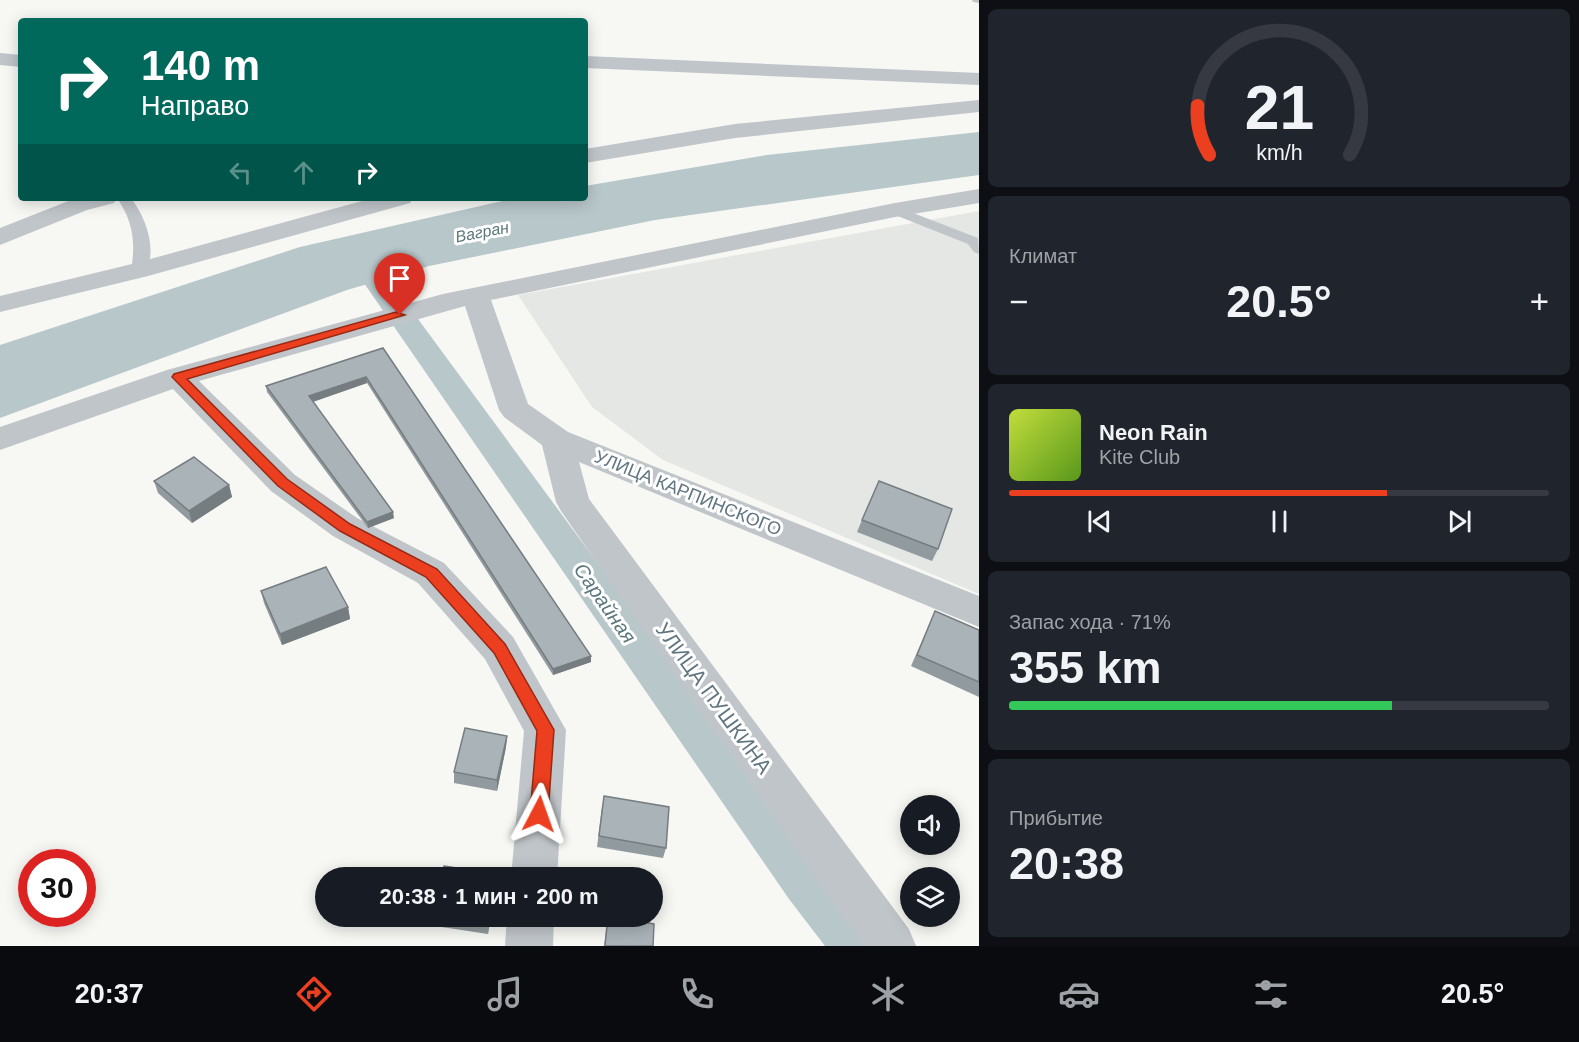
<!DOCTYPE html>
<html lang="ru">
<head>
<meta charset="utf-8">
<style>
  :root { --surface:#171b24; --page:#20242c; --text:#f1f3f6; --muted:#9ea1a6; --line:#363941; --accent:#ec3f1f }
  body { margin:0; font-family:Arial,sans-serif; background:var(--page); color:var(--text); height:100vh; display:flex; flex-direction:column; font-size:22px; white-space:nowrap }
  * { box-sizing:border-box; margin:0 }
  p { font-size:20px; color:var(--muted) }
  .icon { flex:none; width:33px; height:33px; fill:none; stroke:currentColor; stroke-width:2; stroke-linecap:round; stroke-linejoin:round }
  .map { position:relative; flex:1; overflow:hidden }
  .side { display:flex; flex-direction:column; gap:9px; padding:9px; background:#0d0f14; width:600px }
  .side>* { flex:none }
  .banner { position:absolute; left:18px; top:18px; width:570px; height:183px; border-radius:6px; box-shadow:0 3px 15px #0003; background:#00695c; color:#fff; overflow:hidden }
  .buttons { position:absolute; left:900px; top:795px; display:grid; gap:12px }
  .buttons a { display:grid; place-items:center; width:60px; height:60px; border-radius:50%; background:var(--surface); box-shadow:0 3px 15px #0003; font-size:30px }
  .speed { position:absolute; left:18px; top:849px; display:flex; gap:12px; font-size:30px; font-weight:700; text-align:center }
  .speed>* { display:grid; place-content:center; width:78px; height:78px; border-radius:50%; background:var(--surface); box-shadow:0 3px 15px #0003; line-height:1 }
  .speed .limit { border:9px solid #d22; background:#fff; color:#111 }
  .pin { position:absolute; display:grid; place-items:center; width:51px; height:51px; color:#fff; margin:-62px -26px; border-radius:50% 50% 50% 0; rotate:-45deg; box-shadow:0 0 6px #0007 }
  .pin .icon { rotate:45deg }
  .me { position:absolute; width:66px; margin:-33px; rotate:4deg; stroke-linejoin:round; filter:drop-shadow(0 0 4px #0008) }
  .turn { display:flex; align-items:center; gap:21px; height:126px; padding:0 24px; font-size:27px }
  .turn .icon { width:78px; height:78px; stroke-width:2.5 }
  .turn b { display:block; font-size:42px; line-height:51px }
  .lanes { display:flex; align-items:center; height:57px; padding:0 24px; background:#0003; justify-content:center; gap:30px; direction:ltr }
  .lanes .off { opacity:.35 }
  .big { font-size:45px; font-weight:700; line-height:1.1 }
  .side .card { flex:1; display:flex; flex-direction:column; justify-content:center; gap:9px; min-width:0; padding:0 21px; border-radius:9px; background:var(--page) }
  .side .dial { align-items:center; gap:0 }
  .dial svg { height:156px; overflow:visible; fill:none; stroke:var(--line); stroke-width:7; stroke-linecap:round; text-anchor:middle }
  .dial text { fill:var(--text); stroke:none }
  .song { display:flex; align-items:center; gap:18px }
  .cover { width:72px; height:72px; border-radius:9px; background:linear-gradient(135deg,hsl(70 70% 55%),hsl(90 70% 35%)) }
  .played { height:6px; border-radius:3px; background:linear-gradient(90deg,var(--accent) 70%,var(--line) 70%) }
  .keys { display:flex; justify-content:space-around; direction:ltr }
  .heat { display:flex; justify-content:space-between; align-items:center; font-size:33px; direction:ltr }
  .charge { height:9px; border-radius:4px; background:linear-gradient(90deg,#34c759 71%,var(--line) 0) }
  .trip { position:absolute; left:315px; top:867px; width:348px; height:60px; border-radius:30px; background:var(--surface); box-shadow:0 3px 15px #0003; font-weight:700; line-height:60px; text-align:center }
  .menu { display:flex; height:96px; justify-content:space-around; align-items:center; background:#090b0e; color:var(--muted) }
  .menu .icon { width:42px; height:42px }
  .menu .selected { color:var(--accent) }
  .menu b { font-size:27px; color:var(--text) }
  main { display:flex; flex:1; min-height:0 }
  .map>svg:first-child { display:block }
  .built { fill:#e5e7e5 }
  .water { fill:#b8c7ca }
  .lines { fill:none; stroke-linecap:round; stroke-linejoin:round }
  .canal { fill:#b8c7ca; fill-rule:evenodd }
  .service { fill:#c0c5c9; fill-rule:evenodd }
  .minor { fill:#c0c5c9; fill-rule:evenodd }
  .wall { fill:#919a9e }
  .shaded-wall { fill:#767d81 }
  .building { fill:#a9b3b8; stroke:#767d81; stroke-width:1.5 }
  .route { fill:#ec3f1f; stroke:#992914; stroke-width:1.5 }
  .labels { text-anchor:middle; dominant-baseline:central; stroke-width:6; stroke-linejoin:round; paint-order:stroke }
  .far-water-label { font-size:16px; font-style:italic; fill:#5b767c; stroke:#fff }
  .street-label { font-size:18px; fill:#617581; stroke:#fff }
  .water-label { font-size:20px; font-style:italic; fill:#5b767c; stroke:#fff }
  .near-street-label { font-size:21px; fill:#617581; stroke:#fff }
</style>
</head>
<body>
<main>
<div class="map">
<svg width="979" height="946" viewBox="0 0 979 946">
  <rect width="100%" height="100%" fill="#f7f7f4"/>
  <path class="built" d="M 979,211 L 979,594 L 663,460 L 592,407 L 518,295 Z"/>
  <path class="water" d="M 979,132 L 979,175 L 655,220 L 429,266 L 347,290 L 0,418 L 0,345 L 300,247 L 516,198 L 585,198 L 585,186 L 767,155 Z"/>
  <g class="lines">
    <path class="canal" d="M 359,249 L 368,251 L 821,867 L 872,929 L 879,946 L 825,946 L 789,899 L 346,257 L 350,251 Z"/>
    <g class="service">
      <path d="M 972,0 L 979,0 L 979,3 L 973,2 Z"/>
      <path d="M 117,198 L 131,198 C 146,218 158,250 145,273 L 139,275 L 131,270 C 136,243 133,221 117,198 Z"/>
      <path d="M 895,206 L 978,238 L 979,254 L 974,252 L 968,244 L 890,213 L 888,210 Z"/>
    </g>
    <g class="minor">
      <path d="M 0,53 L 21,55 L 21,67 L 0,65 Z"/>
      <path d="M 585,56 L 979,73 L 979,85 L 585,68 Z"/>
      <path d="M 979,100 L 979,112 L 735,138 L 585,163 L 585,149 L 735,124 Z"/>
      <path d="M 979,189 L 979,203 L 895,217 L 491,300 L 528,404 L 568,432 L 979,596 L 979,627 L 579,462 L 589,499 L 909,929 L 916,946 L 863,946 L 561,511 L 556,502 L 542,445 L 504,417 L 499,410 L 465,306 L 199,381 L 295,475 L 357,518 L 444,563 L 513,637 L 566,730 L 557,878 L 511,878 L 524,731 L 485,659 L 418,583 L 333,536 L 271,491 L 173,389 L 0,450 L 0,427 L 167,370 L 443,294 L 895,203 Z"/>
      <path d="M 76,198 L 117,198 L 114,203 L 87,210 L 0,245 L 0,228 Z"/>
      <path d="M 373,198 L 413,198 L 410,203 L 148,276 L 0,312 L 0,296 L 132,264 Z"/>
      <path d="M 507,916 L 554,916 L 553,946 L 505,946 Z"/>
    </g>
  </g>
  <g class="wall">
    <path d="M 383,348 L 591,662 L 553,675 L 367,383 L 312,402 L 394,518 L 368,528 L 267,392 L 266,386 Z"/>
    <path d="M 154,481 L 229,485 L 232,497 L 192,523 L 158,493 Z"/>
    <path d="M 862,520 L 938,549 L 932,561 L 857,532 Z"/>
    <path d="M 261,591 L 348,607 L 350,619 L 282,645 L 264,603 Z"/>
    <path d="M 935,611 L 979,630 L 979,697 L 911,666 Z"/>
    <path d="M 507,736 L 506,747 L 497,791 L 454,783 L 454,772 Z"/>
    <path d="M 602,807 L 666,848 L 663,858 L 597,847 Z"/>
    <path d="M 434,916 L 490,916 L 488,934 L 435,926 Z"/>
    <path d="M 608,916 L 653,946 L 604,946 Z"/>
  </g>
  <g class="shaded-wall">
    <path d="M 366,377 L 367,383 L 310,403 L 309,396 Z"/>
    <path d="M 229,485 L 232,497 L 192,523 L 189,511 Z"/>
    <path d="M 393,512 L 394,518 L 368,528 L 367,522 Z"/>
    <path d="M 348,607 L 350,619 L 282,645 L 280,634 Z"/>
    <path d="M 591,656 L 591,662 L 553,675 L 553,669 Z"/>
    <path d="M 507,736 L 506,747 L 497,791 L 497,780 Z"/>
    <path d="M 489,916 L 490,916 L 488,934 L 488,925 Z"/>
  </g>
  <g class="building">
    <path d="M 383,348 L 591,656 L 553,669 L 366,377 L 309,396 L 393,512 L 367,522 L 266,386 Z"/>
    <path d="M 194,457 L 229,485 L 189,511 L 154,481 Z"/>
    <path d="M 879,481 L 952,509 L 938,549 L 862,520 Z"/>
    <path d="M 326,567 L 348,607 L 280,634 L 261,591 Z"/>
    <path d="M 935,611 L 979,630 L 979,682 L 917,655 Z"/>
    <path d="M 465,728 L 507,736 L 497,780 L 454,772 Z"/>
    <path d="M 604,796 L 669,807 L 666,848 L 599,836 Z"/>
    <path d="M 444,866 L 495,874 L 495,878 L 441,878 Z"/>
    <path d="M 434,916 L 489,916 L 488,925 Z"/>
    <path d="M 608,916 L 654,924 L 653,946 L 605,946 Z"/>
  </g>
  <path class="route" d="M 396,312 L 405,315 L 187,379 L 287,479 L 350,524 L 437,569 L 505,644 L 554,730 L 548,814 L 545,820 L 539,823 L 533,820 L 530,814 L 537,731 L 494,653 L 426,577 L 340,531 L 278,486 L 172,377 L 174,374 Z"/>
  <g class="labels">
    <g class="far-water-label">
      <text transform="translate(482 232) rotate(-11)">Вагран</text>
    </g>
    <g class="street-label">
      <text transform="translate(688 493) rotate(22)">УЛИЦА КАРПИНСКОГО</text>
    </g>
    <g class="water-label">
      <text transform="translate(605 603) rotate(55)">Сарайная</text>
    </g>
    <g class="near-street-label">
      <text transform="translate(714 698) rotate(54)">УЛИЦА ПУШКИНА</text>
    </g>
  </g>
</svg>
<div class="buttons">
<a><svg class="icon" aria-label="sound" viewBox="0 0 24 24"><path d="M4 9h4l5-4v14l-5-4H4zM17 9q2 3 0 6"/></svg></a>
<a><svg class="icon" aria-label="layers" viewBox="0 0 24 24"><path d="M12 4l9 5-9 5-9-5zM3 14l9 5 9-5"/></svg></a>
</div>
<div class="speed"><div class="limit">30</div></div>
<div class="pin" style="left:400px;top:315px;background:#d93025"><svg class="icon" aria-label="arrive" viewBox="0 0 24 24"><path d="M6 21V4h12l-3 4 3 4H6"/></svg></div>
<svg class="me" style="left:539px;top:814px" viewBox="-20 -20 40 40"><path d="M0-17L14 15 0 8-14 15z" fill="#ec3f1f" stroke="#fff" stroke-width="4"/></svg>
<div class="trip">20:38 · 1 мин · 200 m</div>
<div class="banner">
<div class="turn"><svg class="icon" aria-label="right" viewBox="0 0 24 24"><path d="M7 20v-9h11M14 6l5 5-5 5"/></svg><div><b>140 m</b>Направо</div></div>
<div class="lanes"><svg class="icon off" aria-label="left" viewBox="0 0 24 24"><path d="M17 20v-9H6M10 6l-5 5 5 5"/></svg><svg class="icon off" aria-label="ahead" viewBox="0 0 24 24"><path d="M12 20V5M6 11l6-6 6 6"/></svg><svg class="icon" aria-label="right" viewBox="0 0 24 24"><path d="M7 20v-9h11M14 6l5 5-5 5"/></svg></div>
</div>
</div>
<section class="side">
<div class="card dial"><svg viewBox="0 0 100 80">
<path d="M14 69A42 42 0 1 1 86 69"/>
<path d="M14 69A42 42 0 0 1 8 44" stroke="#ec3f1f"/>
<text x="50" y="56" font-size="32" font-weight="700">21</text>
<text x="50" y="72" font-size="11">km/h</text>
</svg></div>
<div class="card"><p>Климат</p>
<div class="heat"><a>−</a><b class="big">20.5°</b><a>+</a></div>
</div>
<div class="card">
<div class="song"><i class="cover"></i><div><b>Neon Rain</b><p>Kite Club</p></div></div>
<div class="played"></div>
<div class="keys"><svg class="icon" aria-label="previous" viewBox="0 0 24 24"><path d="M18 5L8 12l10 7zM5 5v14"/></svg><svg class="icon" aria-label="pause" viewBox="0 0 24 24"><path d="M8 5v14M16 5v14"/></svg><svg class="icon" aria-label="next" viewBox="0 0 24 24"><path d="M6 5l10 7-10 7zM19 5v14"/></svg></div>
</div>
<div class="card"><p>Запас хода · 71%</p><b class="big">355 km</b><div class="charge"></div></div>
<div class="card"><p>Прибытие</p><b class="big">20:38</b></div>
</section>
</main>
<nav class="menu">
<b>20:37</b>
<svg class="icon selected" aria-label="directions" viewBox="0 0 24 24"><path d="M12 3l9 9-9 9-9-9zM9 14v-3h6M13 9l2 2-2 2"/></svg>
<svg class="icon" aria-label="music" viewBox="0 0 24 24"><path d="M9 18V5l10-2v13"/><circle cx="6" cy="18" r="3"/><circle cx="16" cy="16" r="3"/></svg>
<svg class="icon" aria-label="phone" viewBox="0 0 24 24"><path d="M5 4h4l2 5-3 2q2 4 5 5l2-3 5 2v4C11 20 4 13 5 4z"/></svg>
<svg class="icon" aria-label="climate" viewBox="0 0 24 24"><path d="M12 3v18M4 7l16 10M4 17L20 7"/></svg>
<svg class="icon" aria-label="car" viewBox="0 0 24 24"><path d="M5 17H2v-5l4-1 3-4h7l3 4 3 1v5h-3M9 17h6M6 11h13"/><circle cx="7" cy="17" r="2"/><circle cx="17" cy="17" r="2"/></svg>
<svg class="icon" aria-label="filters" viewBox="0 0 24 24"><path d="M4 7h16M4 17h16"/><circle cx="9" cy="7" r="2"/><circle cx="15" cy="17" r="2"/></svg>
<b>20.5°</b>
</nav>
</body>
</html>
